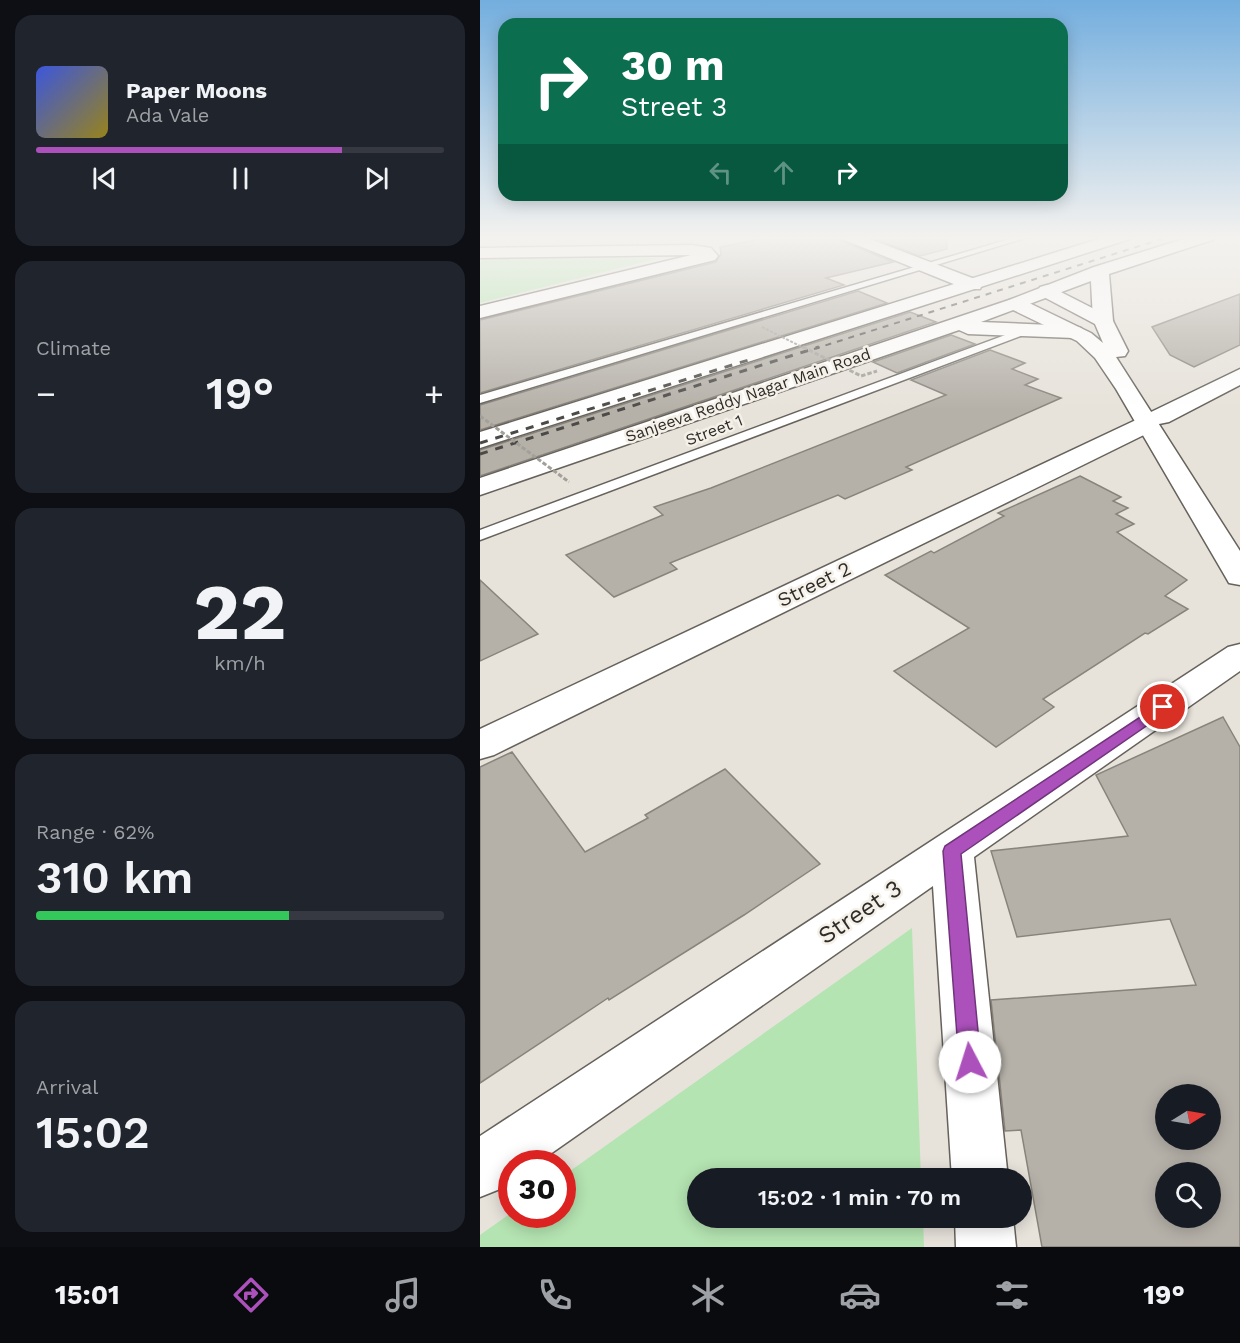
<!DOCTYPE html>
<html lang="en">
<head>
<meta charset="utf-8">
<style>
  :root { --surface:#171b24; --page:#20242c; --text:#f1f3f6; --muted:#9ea1a6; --line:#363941; --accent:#ac50bc }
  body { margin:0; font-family:"Work Sans",sans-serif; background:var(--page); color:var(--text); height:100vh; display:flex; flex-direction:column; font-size:22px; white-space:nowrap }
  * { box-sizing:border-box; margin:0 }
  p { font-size:20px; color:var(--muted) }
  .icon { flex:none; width:33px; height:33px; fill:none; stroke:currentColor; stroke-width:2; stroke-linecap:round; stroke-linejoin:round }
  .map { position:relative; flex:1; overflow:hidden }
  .drawer { display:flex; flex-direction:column; gap:15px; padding:15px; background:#0d0f14; width:480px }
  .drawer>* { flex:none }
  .guide { position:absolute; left:18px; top:18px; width:570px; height:183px; border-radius:18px; box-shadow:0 3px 15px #0003; background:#0b6e4f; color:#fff; overflow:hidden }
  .needle { width:39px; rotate:79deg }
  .controls { position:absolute; left:675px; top:1084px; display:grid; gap:12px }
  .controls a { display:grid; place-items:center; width:66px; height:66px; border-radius:50%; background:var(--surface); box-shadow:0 3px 15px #0003; font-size:30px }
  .speed { position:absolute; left:18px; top:1150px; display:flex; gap:12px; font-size:30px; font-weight:700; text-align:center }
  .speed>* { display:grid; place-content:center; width:78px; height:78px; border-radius:50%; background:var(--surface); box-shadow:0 3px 15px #0003; line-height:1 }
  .speed .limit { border:9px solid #d22; background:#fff; color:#111 }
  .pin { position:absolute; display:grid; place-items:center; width:51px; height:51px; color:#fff; margin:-26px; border:3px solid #fff; border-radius:50%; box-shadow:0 2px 6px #0007 }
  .me { position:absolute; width:66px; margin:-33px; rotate:355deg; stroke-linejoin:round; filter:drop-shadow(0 0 4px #0008) }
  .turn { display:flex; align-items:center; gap:21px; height:126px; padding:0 24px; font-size:27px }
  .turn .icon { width:78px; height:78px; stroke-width:2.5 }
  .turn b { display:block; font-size:42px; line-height:51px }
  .lanes { display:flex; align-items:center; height:57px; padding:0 24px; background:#0003; justify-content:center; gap:30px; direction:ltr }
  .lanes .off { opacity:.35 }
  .big { font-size:45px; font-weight:600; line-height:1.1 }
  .drawer .tile { flex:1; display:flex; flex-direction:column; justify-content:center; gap:9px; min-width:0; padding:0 21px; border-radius:18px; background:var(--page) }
  .drawer .dial { align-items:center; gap:0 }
  .dial b { font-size:78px; line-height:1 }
  .song { display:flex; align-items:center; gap:18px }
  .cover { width:72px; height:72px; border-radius:9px; background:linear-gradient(135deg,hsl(230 70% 55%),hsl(50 70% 35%)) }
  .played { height:6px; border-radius:3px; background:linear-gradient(90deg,var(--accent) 75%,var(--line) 75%) }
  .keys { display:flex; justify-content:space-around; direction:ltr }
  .heat { display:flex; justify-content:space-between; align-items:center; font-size:33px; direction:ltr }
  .charge { height:9px; border-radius:4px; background:linear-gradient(90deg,#34c759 62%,var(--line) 0) }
  .trip { position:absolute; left:207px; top:1168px; width:345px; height:60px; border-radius:30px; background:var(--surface); box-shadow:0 3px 15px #0003; font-weight:600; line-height:60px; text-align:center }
  .menu { display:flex; height:96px; justify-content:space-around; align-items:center; background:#090b0e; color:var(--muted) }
  .menu .icon { width:42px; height:42px }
  .menu .on { color:var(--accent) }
  .menu b { font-size:27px; color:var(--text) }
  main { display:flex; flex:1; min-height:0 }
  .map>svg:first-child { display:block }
  .green { fill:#b4e4b1 }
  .building { fill:#b5b1a9; stroke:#88847c; stroke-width:1.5; fill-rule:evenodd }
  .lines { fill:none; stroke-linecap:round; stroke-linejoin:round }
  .service-casing { stroke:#66625b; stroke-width:3 }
  .minor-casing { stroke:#66625b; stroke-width:3 }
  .secondary-casing { stroke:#66625b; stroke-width:3 }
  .trunk-casing { stroke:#66625b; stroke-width:3 }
  .service { fill:#fff; fill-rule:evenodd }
  .minor { fill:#fff; fill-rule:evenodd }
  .secondary { fill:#fff; fill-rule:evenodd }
  .trunk { fill:#fff; fill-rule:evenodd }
  .rail-far1 { stroke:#4b4a46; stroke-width:2; stroke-dasharray:6 6; stroke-linecap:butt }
  .rail { stroke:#4b4a46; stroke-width:3; stroke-dasharray:8 8; stroke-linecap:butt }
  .path-bridge-far1 { stroke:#a3a09a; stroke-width:2; stroke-dasharray:3 1.5; stroke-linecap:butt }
  .path-bridge { stroke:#a3a09a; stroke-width:3; stroke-dasharray:4.5 2; stroke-linecap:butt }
  .route { fill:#ac50bc; stroke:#70347a; stroke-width:1.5 }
  .labels { text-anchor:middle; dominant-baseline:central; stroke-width:5; stroke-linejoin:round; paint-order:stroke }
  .far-street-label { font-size:16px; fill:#2e2d2a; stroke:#f5f0e8 }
  .street-label { font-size:20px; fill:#2e2d2a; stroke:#f5f0e8 }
  .near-street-label { font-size:24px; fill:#2e2d2a; stroke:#f5f0e8 }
</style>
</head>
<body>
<main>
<section class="drawer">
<div class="tile">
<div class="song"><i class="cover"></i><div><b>Paper Moons</b><p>Ada Vale</p></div></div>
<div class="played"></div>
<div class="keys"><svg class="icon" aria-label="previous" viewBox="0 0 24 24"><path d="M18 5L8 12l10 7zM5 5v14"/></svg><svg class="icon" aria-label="pause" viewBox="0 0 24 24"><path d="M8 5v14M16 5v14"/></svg><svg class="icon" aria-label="next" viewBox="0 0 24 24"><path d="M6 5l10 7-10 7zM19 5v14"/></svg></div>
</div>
<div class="tile"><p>Climate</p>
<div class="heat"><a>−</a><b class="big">19°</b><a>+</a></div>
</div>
<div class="tile dial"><b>22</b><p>km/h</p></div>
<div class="tile"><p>Range · 62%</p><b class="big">310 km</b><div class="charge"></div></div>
<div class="tile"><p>Arrival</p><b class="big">15:02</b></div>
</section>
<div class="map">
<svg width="760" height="1247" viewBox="0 0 760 1247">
  <rect width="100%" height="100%" fill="#e7e3db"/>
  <g class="green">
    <path d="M 4,257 L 180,258 L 0,303 L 0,263 Z"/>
    <path d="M 432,928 L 441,1179 L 218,1179 L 218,1218 L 443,1218 L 444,1247 L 0,1247 L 0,1235 L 31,1213 L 32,1215 L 82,1215 L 83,1176 Z"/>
  </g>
  <g class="building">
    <path d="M 295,236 L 358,236 L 361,241 L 413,262 L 346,278 L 364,285 L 0,393 L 0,320 L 236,262 L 241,254 L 240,247 Z"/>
    <path d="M 387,236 L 466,236 L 467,249 L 440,256 Z"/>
    <path d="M 378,291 L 407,303 L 0,430 L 0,405 Z"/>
    <path d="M 760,294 L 760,345 L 714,367 L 690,355 L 672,327 Z"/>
    <path d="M 430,312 L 456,322 L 0,476 L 0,450 Z"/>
    <path d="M 471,335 L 495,344 L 417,373 L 393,362 Z"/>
    <path d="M 510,350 L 545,363 L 532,369 L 558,379 L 545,385 L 581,398 L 426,467 L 432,470 L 365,499 L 358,495 L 190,563 L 197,569 L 134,597 L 86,555 L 183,515 L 174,507 L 231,488 L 466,395 L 431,380 Z"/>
    <path d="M 600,476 L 641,497 L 633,501 L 648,508 L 636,514 L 654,524 L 637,532 L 707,580 L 685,596 L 708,609 L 668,634 L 665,633 L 563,699 L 574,707 L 516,747 L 414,671 L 489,628 L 405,575 L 451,551 L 454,553 L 524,516 L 518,513 Z"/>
    <path d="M 0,580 L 58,634 L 0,661 Z"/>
    <path d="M 743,717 L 760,747 L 760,1247 L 562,1247 L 541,1130 L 525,1131 L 511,1000 L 716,985 L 690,919 L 537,937 L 511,851 L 648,836 L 616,775 ZM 686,1095 L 730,1095 L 730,1140 L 686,1140 ZM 686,1173 L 730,1173 L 730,1218 L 686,1218 Z"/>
    <path d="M 32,752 L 105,852 L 168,818 L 165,815 L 245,769 L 340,864 L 264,915 L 129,1000 L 128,998 L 0,1083 L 0,767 Z"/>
  </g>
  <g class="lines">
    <g class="service-casing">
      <g id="service">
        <path d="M 540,236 L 552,236 L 0,403 L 0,395 Z"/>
        <path d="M 547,327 L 551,328 L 551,332 L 0,540 L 0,530 Z"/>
      </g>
    </g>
    <g class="minor-casing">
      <g id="minor">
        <path d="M 211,245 L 231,248 L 238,256 L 235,260 L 0,318 L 0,306 L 211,255 L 0,258 L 0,248 Z"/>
        <path d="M 760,369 L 760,385 L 689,422 L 679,424 L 676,429 L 14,755 L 0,759 L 0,729 L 658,419 L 668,417 L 671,412 Z"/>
        <path d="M 760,644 L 760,671 L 494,857 L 528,1179 L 472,1179 L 453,886 L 56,1164 L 32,1164 L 32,1181 L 20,1189 L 0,1197 L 0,1136 L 748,647 Z"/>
        <path d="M 475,1218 L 533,1218 L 536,1247 L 476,1247 Z"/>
      </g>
    </g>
    <g class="secondary-casing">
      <g id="secondary">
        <path d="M 360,236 L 382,236 L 500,281 L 502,285 L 500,289 L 486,289 L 362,239 Z"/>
        <path d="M 567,285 L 630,317 L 633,321 L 648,351 L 645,356 L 636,357 L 760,551 L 760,585 L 749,583 L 745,576 L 636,389 L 615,358 L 597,341 L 529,308 L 526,304 L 529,300 L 543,300 L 611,333 L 623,343 L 615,324 L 560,295 L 558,291 L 560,287 Z"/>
      </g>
    </g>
    <g class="trunk-casing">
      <g id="trunk">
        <path d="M 628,236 L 652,236 L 650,239 L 0,448 L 0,432 Z"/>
        <path d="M 713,236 L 737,236 L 735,239 L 629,274 L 633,321 L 630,325 L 616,325 L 613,321 L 611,281 L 501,322 L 594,326 L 601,328 L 604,332 L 601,336 L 594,338 L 488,334 L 479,330 L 0,495 L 0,478 L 529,300 L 614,267 Z"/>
      </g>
    </g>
    <use href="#service" class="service"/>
    <use href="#minor" class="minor"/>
    <use href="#secondary" class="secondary"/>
    <use href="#trunk" class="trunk"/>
    <path class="rail-far1" d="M 334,349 L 691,236"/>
    <g class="rail">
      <path d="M 0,443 L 275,358"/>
      <path d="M 0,454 L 339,347"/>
    </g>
    <path class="path-bridge-far1" d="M 282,327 L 326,349"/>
    <g class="path-bridge">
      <path d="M 323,347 L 381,376 L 397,371"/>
      <path d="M 0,416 L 89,482"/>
    </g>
  </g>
  <linearGradient id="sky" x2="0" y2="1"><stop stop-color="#73aede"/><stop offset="0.58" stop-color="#f4f2ef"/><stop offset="1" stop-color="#f4f2ef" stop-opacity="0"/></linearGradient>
  <rect width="760" height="410" fill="url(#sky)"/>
  <path class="route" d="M 683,702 L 691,707 L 688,711 L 481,854 L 501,1062 L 497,1069 L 490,1072 L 482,1069 L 479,1062 L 463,851 L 465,846 Z"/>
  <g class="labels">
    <g class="far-street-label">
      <text transform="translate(268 395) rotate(-19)">Sanjeeva Reddy Nagar Main Road</text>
      <text transform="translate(234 430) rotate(-21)">Street 1</text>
    </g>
    <g class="street-label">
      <text transform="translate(334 584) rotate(-26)">Street 2</text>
    </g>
    <g class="near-street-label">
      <text transform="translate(380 912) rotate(-34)">Street 3</text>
    </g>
  </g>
</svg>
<div class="controls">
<a><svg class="needle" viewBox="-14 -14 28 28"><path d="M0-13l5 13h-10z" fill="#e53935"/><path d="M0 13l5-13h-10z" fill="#9ea1a6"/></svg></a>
<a><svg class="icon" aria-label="search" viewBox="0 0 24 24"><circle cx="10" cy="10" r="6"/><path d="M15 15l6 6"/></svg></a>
</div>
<div class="speed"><div class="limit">30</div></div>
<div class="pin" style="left:683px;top:707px;background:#d93025"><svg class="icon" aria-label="arrive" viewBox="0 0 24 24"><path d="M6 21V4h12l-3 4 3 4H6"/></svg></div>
<svg class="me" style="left:490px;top:1062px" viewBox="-20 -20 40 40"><circle r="19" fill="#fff"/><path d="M0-13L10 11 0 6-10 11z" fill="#ac50bc"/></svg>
<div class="trip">15:02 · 1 min · 70 m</div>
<div class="guide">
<div class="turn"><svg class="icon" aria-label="right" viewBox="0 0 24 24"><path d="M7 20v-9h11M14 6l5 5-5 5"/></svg><div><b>30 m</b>Street 3</div></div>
<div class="lanes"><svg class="icon off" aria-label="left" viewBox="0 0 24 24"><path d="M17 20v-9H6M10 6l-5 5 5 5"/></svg><svg class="icon off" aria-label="ahead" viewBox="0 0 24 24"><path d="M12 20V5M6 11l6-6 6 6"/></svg><svg class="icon" aria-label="right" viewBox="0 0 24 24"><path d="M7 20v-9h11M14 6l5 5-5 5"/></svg></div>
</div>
</div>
</main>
<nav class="menu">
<b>15:01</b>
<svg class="icon on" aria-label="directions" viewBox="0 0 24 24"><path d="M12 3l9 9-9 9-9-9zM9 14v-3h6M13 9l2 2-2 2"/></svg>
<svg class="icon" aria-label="music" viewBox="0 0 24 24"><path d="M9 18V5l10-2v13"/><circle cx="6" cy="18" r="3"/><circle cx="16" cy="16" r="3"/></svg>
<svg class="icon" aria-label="phone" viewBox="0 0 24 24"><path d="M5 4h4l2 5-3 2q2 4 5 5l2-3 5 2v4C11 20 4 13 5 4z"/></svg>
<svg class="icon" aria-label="climate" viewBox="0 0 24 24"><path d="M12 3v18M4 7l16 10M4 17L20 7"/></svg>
<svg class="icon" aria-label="car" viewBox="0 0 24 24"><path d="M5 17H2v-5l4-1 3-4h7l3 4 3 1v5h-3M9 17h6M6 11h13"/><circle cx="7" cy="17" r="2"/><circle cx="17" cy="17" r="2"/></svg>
<svg class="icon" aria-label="filters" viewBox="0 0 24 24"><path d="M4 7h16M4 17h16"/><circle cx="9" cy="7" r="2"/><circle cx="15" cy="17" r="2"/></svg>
<b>19°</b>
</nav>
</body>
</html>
